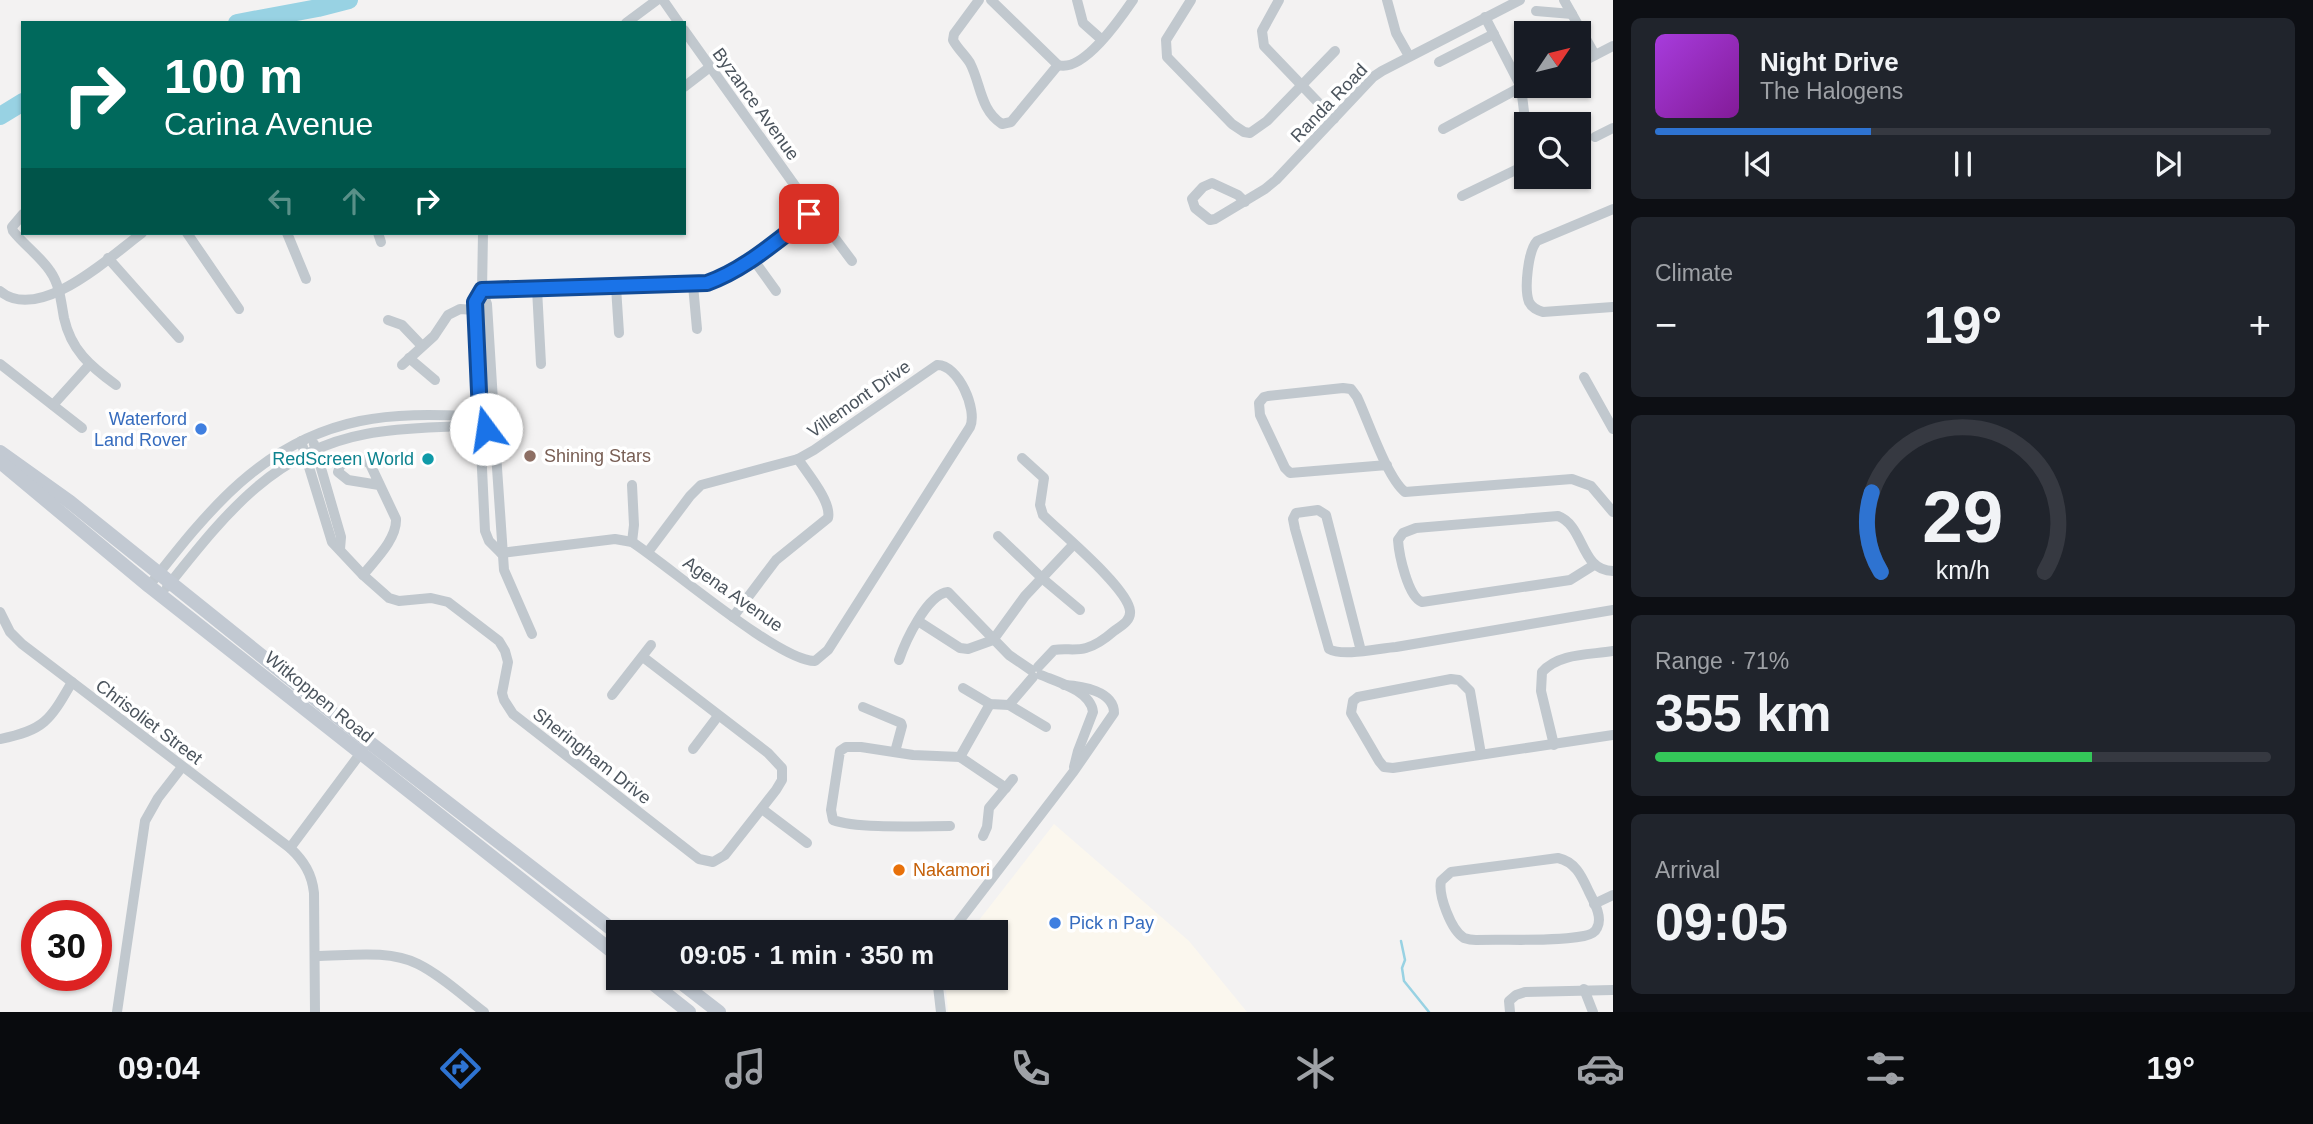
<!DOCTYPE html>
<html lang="en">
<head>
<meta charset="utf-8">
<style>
  :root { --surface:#171b24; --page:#20242c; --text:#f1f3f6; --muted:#9ea1a6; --line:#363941; --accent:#2e73d1 }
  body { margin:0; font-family:Arial,sans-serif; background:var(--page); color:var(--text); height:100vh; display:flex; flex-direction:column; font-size:26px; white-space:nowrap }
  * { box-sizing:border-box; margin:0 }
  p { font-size:23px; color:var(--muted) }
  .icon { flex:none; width:38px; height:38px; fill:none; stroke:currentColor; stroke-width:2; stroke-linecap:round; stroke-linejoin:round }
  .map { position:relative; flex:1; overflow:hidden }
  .panel { display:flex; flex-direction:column; gap:18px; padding:18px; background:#0d0f14; width:700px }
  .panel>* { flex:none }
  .guide { position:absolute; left:21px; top:21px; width:665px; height:214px; border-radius:0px; box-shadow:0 2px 5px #0004; background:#00695c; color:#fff; overflow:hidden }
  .needle { width:46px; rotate:55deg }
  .controls { position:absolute; left:1514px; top:21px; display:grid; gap:14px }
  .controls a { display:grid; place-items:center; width:77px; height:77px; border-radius:0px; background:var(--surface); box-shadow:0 2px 5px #0004; font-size:35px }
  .speed { position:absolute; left:21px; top:900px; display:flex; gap:14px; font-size:35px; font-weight:700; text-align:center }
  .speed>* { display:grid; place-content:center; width:91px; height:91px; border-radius:50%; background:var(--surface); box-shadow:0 2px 5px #0004; line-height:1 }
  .speed .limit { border:10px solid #d22; background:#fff; color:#111 }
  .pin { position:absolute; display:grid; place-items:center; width:60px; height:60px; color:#fff; margin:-30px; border-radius:14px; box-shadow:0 4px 10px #0006 }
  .me { position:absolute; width:77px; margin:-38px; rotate:346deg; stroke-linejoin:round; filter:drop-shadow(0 0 5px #0008) }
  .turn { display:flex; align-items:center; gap:24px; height:147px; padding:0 28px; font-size:32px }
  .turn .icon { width:91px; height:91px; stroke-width:2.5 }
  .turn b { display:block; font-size:49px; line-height:60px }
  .lanes { display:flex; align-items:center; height:66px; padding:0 28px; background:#0003; justify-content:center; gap:35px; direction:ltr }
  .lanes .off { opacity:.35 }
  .big { font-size:52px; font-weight:800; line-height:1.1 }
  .panel .widget { flex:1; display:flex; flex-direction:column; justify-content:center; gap:10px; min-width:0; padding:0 24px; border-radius:10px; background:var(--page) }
  .panel .dial { align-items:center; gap:0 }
  .dial svg { height:182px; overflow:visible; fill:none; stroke:var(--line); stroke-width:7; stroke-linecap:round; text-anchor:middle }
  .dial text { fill:var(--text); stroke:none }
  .song { display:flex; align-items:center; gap:21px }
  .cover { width:84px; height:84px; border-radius:10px; background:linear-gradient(135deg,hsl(280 70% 55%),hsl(290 70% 35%)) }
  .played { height:7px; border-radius:4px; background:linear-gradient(90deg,var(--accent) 35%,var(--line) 35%) }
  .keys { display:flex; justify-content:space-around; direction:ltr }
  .heat { display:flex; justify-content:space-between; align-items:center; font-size:38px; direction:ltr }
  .charge { height:10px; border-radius:5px; background:linear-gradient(90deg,#34c759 71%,var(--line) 0) }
  .trip { position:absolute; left:606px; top:920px; width:402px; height:70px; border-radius:0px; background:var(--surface); box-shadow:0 2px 5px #0004; font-weight:800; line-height:70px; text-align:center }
  .tab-bar { display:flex; height:112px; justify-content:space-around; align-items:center; background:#090b0e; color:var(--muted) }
  .tab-bar .icon { width:49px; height:49px }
  .tab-bar .active { color:var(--accent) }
  .tab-bar b { font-size:32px; color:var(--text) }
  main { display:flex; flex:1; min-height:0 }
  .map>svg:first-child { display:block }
  .commercial { fill:#fbf7ee }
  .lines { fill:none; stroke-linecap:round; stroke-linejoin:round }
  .stream { stroke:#98d2e3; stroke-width:2.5 }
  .river { stroke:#98d2e3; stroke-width:18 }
  .minor { stroke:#c1c8ce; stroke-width:10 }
  .secondary { stroke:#c2c9d2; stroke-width:14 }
  .route-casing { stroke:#114b97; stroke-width:18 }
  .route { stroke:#1a73e8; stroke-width:12 }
  .shop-dot { fill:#3f7fe0; stroke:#fff; stroke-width:2.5 }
  .education-dot { fill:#8d6e63; stroke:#fff; stroke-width:2.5 }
  .culture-dot { fill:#0f9aa8; stroke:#fff; stroke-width:2.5 }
  .food-dot { fill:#e8710a; stroke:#fff; stroke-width:2.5 }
  .labels { text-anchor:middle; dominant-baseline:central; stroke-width:7; stroke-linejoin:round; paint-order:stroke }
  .street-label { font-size:18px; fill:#4b545d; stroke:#fff }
  .shop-label { font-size:18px; fill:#366cbe; stroke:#fff; text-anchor:end }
  .education-label { font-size:18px; fill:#785e54; stroke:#fff; text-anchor:start }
  .culture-label { font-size:18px; fill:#0d838f; stroke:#fff; text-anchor:end }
  .food-label { font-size:18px; fill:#c56008; stroke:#fff; text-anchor:start }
</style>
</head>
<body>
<main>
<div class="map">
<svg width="1613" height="1012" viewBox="0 0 1613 1012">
  <rect width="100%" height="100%" fill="#f3f2f2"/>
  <path class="commercial" d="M 1054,824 L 1189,941 L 1247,1012 L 948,1012 L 945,978 L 996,978 L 996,933 L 969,933 Z"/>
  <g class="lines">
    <path class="stream" d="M 1401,941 L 1405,960 L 1402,968 L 1404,981 L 1429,1012"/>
    <g class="river">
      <path d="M 237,23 L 318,8 L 349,0"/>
      <path d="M 0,116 L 23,102"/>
    </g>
    <g class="minor">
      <path d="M 663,0 L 679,23"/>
      <path d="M 979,0 L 954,34 L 953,40 C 957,48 965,55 970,63 C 981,84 980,110 1002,124 L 1011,122 L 1058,65"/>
      <path d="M 991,0 L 1058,65 C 1083,73 1120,19 1133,0"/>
      <path d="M 1077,0 L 1083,23 L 1101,39"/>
      <path d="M 1191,0 L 1166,40 L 1167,57 L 1232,124 L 1244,132 L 1250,133 L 1267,121 L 1335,51"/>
      <path d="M 1279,0 L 1262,31 L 1264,46 L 1334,119"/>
      <path d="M 1387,0 L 1396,33 L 1409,56"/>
      <path d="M 1564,0 L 1595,55"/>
      <path d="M 1536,11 L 1572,14"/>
      <path d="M 1485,17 L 1521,87 L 1526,128"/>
      <path d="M 626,23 L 657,0"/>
      <path d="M 684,30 L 808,204 L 810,211 L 825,225 L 852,261"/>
      <path d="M 1439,62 L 1494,34"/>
      <path d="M 1578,64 L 1613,46"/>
      <path d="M 684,87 L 710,67"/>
      <path d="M 1443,129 L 1521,87"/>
      <path d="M 1595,137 L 1613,128"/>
      <path d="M 1462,196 L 1526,165"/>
      <path d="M 1245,202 L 1238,195 L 1212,183 L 1203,187 L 1192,199 L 1195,208 L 1210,220 L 1215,219 L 1265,189 L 1276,180 L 1373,77 L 1382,71 L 1520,0"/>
      <path d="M 1613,209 L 1537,241 C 1528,251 1524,289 1529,302 C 1532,308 1537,310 1543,312 L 1613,307"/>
      <path d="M 23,214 L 12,227 L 13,231 C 24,245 40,256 50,271 C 60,285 61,302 64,318 C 71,350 90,366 116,385"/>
      <path d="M 187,233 L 239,309"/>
      <path d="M 287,233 L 306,279"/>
      <path d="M 378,233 L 381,242"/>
      <path d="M 483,233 L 482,291 L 487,304 L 494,417"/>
      <path d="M 108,258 L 179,338"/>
      <path d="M 753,259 L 776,291"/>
      <path d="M 693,285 L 697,329"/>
      <path d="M 616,287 L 619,333"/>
      <path d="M 537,289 L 541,364"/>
      <path d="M 0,291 C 39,324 111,256 142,233"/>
      <path d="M 482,291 L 707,283 C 744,270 775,242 806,219 L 810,211"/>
      <path d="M 388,320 L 402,325 L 422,346"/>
      <path d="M 409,358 L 435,380"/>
      <path d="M 0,364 L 82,428"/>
      <path d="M 402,365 L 434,336 L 448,315 L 460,309 L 475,310"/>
      <path d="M 1584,377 L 1613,429"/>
      <path d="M 53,405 L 89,365"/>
      <path d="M 479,414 L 475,302 L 482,291"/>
      <path d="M 494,424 L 504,570 L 532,634"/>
      <path d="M 480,427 L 485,531 L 489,541 L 501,553"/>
      <path d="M 301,441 L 332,542 L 363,575 L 389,598 L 399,601 L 431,598 L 448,602 L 499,641 L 505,651 L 508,662 L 502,693 L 504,700 L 513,714 L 699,859 L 713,862 L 725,855 L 776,790 L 782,780 L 782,768 L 768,753 L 643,657"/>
      <path d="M 314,444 L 341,537 L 340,549"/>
      <path d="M 1022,458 L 1044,478 L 1040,505 L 1043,515 C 1061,533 1128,588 1130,611 C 1131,621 1121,626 1114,631 C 1106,638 1097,645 1086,648 C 1076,651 1065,648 1054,650 L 1038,667"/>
      <path d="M 1387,465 L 1290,473 L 1285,468 L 1260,415 L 1259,403 L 1264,397 L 1268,396 L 1343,388 L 1351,389 L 1357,397 C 1368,420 1387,478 1405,492 L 1572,479 L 1591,486 L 1613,512"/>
      <path d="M 998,536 L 1043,579 L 1080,610"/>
      <path d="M 632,542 L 634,525 L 632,485"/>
      <path d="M 501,553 L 615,539 L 632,542 C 669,566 780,662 815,661 L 828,650 L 970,427 C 978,410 958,364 937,365 L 814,450 L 798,459 L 701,485 L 690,496 L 648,552"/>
      <path d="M 1594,565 L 1570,580 L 1422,602 C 1408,597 1399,555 1398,540 L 1403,533 L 1416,528 L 1558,516 C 1585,526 1580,571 1613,571"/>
      <path d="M 363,575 C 375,560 397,539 396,519 L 370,464 C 361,456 348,458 340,466 L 338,472 L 348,480 L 379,485"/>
      <path d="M 149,586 C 207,512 262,441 360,421 C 399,413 439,415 478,416"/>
      <path d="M 167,587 C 223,517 273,451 366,434 C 403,427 441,428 478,425"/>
      <path d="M 0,612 L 10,632 L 22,644 L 290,848 C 304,861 312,874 314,893 L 315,1012"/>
      <path d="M 733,617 L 776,560 L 828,518 C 832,502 807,473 798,459"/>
      <path d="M 918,621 L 960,648 L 968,649 L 993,640 L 1025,596 L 1073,545"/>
      <path d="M 1361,651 L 1326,515 L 1318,510 L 1296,513 L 1293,519 L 1295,529 L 1329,649 C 1343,657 1380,648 1396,647 L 1613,610"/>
      <path d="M 899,660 C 905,642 927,594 948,592 L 1009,655 L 1031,670"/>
      <path d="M 1041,675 C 1058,682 1091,691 1093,712 L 1078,751 L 1074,767"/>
      <path d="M 963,688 L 990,704 L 1009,705 L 1046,727"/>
      <path d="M 612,695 L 651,645"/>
      <path d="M 1009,705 L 1033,677"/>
      <path d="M 863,707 L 901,723 L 902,726 L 895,752"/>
      <path d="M 0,739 C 45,730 50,720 72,682"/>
      <path d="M 1554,745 L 1541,691 L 1542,672 C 1559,653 1589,655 1613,651"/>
      <path d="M 693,749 L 718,716"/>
      <path d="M 1481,754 L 1470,691 L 1459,680 L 1451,679 L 1358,697 L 1353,701 L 1351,713 L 1379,761 L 1384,767 L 1393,768 L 1613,735"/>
      <path d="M 960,757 L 990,704"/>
      <path d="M 762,809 L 807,843"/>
      <path d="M 950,826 C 923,826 856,829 833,820 L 831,810 L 840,751 L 846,747 L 861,747 L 913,755 L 960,757 L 1006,788"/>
      <path d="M 983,836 L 987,827 L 989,808 L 1013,779"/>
      <path d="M 290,848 L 363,750"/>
      <path d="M 1558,858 C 1576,862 1582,877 1589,892 C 1594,902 1603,917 1597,928 C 1595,933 1589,935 1584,936 C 1553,942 1508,939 1476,940 C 1472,940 1467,939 1464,938 C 1451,930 1438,895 1441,881 L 1451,872 Z"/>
      <path d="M 1594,904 L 1613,895"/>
      <path d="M 950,933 L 1074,771 L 1114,713 C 1114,691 1082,686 1064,685"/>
      <path d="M 315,956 C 347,956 388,949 418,964 C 442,976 463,996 484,1012"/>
      <path d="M 937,978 L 941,1012"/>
      <path d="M 1584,989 L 1593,1012"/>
      <path d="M 117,1012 L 145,821 L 158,798 L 182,767"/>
      <path d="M 1510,1012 L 1509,1001 L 1516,995 L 1525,992 L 1613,990"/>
    </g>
    <g class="secondary">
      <path d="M 0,452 L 70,502 L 369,742 L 618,934"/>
      <path d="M 0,462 L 149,586 L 618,956"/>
      <path d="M 646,978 L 689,1012"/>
      <path d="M 675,978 L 719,1012"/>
    </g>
  </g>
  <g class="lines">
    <g class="route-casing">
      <path id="route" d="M 486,429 L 480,427 L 477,421 L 480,414 L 475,302 L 482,290 L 707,283 C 744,270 775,242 806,219 L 809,214"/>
    </g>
    <use href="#route" class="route"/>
  </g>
  <g class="shop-dot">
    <circle cx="201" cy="429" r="7"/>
    <circle cx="1055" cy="923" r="7"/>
  </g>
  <circle class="education-dot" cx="530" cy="456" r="7"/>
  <circle class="culture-dot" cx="428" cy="459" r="7"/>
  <circle class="food-dot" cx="899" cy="870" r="7"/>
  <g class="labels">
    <g class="street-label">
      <text transform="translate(1329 103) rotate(-46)">Randa Road</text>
      <text transform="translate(756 104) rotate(54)">Byzance Avenue</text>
      <text transform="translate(859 399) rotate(-35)">Villemont Drive</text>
      <text transform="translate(733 594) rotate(35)">Agena Avenue</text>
      <text transform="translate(319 697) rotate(39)">Witkoppen Road</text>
      <text transform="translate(149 722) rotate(37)">Chrisoliet Street</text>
      <text transform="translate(592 756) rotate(38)">Sheringham Drive</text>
    </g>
    <g class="shop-label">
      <text x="187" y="419">Waterford<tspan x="187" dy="21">Land Rover</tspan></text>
      <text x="1069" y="923" text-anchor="start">Pick n Pay</text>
    </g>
    <g class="education-label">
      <text x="544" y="456">Shining Stars</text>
    </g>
    <g class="culture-label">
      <text x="414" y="459">RedScreen World</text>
    </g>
    <g class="food-label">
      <text x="913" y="870">Nakamori</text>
    </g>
  </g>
</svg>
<div class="controls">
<a><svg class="needle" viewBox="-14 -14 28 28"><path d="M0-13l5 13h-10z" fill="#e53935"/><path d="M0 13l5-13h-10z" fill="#9ea1a6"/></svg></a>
<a><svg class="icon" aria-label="search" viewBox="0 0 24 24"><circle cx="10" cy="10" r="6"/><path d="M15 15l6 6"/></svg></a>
</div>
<div class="speed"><div class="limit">30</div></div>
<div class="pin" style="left:809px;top:214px;background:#d93025"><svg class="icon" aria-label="arrive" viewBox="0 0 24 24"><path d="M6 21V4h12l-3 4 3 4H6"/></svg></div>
<svg class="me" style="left:486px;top:429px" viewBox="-20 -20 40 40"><circle r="19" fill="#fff"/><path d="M0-13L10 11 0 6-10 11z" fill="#1a73e8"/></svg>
<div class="trip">09:05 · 1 min · 350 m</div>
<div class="guide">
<div class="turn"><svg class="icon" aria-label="right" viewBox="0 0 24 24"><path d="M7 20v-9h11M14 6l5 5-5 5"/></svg><div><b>100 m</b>Carina Avenue</div></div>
<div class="lanes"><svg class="icon off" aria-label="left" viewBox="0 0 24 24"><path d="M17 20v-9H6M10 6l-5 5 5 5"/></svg><svg class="icon off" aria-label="ahead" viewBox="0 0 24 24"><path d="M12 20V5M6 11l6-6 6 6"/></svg><svg class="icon" aria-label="right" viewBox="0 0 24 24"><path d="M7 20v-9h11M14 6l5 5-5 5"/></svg></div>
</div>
</div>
<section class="panel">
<div class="widget">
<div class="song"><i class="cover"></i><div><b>Night Drive</b><p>The Halogens</p></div></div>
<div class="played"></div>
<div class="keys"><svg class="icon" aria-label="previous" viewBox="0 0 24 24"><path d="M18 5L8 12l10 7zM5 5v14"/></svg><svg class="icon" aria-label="pause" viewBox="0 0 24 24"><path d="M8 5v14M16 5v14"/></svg><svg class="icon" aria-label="next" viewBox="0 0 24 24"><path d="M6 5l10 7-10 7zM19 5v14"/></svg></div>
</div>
<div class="widget"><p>Climate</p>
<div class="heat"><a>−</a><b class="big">19°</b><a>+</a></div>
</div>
<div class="widget dial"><svg viewBox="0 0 100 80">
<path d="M14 69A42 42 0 1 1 86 69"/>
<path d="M14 69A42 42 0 0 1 10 34" stroke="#2e73d1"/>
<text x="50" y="56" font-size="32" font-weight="700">29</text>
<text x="50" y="72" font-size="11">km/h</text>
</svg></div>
<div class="widget"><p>Range · 71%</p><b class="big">355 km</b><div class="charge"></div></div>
<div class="widget"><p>Arrival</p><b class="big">09:05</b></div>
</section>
</main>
<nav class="tab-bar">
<b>09:04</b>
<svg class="icon active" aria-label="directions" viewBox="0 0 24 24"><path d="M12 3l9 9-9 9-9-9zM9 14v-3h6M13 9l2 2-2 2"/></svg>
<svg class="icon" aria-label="music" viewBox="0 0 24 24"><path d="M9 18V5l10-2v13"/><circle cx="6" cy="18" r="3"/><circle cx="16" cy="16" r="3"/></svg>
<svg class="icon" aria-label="phone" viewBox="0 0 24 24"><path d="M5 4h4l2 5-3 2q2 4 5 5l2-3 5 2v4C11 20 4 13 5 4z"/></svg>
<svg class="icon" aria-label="climate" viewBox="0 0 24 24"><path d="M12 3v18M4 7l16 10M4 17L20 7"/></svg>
<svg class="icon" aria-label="car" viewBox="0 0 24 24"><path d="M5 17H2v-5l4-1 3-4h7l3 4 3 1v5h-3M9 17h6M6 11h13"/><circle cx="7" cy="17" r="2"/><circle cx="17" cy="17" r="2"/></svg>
<svg class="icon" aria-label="filters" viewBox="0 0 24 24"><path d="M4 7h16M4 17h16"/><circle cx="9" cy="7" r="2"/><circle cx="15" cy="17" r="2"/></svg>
<b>19°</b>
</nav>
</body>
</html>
